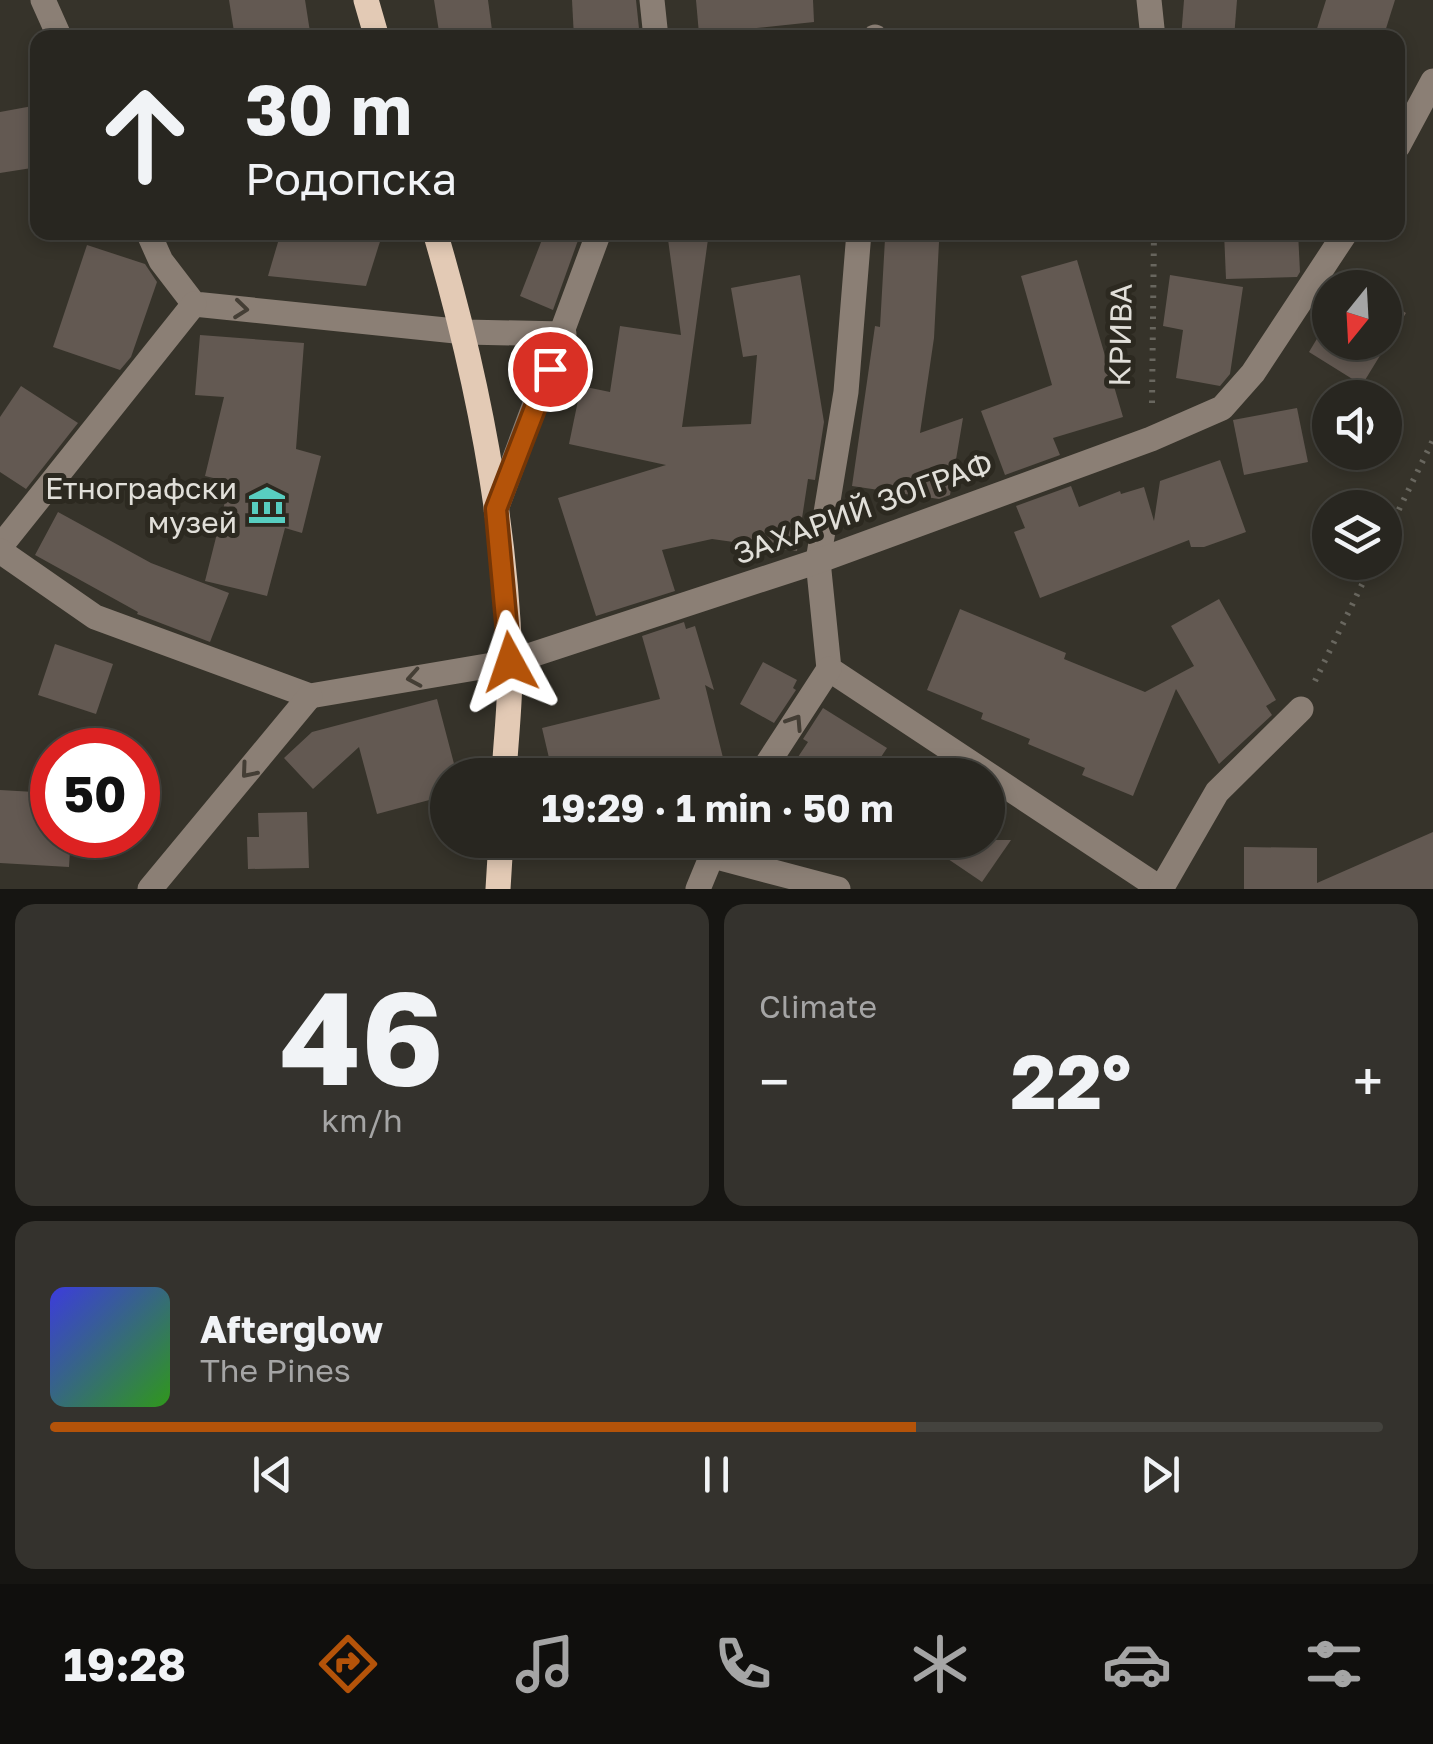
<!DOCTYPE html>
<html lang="en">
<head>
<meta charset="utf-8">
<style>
  :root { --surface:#282620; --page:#34322d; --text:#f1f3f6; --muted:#a5a5a5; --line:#44433e; --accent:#b45309 }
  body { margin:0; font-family:"Golos Text",sans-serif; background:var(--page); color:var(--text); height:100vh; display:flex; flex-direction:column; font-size:38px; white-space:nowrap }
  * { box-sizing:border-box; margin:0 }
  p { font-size:32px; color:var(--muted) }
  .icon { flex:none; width:55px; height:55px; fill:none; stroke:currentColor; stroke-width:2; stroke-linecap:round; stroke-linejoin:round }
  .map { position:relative; height:889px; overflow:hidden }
  .sheet { display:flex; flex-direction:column; gap:15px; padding:15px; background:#161512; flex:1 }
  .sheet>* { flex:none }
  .guide { position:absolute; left:30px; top:30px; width:1375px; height:210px; border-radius:20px; box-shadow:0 5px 15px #0003,0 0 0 2px var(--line); background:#282620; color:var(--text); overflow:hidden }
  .needle { width:65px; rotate:198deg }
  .controls { position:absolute; left:1312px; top:270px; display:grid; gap:20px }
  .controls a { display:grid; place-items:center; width:90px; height:90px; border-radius:50%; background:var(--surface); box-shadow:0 5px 15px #0003,0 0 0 2px var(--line); font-size:50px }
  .speed { position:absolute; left:30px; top:728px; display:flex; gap:20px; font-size:50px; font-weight:700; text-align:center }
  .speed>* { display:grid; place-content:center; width:130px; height:130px; border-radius:50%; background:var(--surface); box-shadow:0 5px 15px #0003,0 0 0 2px var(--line); line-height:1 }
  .speed .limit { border:15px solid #d22; background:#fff; color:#111 }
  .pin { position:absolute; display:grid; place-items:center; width:85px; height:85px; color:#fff; margin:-42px; border:5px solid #fff; border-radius:50%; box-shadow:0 2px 10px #0007 }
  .me { position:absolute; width:110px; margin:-55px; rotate:355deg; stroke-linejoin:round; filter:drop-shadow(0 0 8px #0008) }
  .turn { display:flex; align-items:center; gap:35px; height:210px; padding:0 50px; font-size:45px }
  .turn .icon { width:130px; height:130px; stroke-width:2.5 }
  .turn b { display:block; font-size:70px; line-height:85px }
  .big { font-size:75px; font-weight:700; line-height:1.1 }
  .sheet .tile { flex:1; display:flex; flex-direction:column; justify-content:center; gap:15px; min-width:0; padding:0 35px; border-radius:20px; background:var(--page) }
  .sheet .dial { align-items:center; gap:0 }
  .dial b { font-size:130px; line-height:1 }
  .song { display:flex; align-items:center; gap:30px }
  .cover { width:120px; height:120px; border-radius:15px; background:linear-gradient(135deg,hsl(240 70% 55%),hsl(110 70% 35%)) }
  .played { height:10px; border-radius:5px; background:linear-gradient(90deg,var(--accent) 65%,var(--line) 65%) }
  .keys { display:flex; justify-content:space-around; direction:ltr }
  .heat { display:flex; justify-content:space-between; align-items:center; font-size:55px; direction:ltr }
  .sheet .tiles { flex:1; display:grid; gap:15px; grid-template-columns:1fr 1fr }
  .tile:last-child { grid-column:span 2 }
  .trip { position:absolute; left:430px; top:758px; width:575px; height:100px; border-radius:50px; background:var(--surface); box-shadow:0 5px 15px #0003,0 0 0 2px var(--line); font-weight:700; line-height:100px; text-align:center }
  .tabs { display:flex; height:160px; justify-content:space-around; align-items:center; background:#100f0d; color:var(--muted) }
  .tabs .icon { width:70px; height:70px }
  .tabs .on { color:var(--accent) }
  .tabs b { font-size:45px; color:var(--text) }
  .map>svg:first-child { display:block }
  .building { fill:#635952 }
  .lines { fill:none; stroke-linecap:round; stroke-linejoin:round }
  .path { stroke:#69675f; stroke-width:6; stroke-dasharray:2.5 8; stroke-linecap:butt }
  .minor { stroke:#8b7f75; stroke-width:25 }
  .major { stroke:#e3cab5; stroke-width:25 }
  .oneway { stroke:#443e35 }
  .route-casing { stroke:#753606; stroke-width:25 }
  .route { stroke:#b45309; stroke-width:18 }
  .labels { text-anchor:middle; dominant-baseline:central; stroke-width:10; stroke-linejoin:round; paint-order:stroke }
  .street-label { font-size:30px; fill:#e1dfd9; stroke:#2c2920 }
  .poi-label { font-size:30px; fill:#e1dfd9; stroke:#2c2920; text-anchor:end }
</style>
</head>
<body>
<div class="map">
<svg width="1433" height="889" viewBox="0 0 1433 889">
  <rect width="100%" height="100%" fill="#36332a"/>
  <g class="building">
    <path d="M 229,0 L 305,0 L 310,32 L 271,38 L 235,38 Z"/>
    <path d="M 434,0 L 488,0 L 493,38 L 440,38 Z"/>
    <path d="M 572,0 L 636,0 L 640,38 L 574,38 Z"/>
    <path d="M 696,0 L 813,0 L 814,22 L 699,34 Z"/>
    <path d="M 1184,0 L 1237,0 L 1234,38 L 1181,38 Z"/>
    <path d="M 1326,0 L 1395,0 L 1383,38 L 1314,38 Z"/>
    <path d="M 38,105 L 38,167 L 0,173 L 0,112 Z"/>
    <path d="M 281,232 L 383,232 L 366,286 L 268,276 Z"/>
    <path d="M 545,232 L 581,232 L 553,310 L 520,296 Z"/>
    <path d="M 667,232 L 709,232 L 682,427 L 751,424 L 757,355 L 743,357 L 731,288 L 800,275 L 824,422 L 815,480 L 808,479 L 797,551 L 712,539 L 662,550 L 675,591 L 596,616 L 558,498 L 666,465 L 569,444 L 581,386 L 610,392 L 620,326 L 681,335 Z"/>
    <path d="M 1224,232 L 1298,232 L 1300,272 L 1297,277 L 1226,279 Z"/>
    <path d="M 885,239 L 939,242 L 934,338 L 920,433 L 963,418 L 950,495 L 939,499 L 852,486 L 875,326 L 880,327 Z"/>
    <path d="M 87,245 L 145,264 L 157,282 L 131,357 L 120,370 L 53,347 Z"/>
    <path d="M 1077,260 L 1123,417 L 1053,438 L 1060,455 L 1005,475 L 981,411 L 1052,385 L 1021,276 Z"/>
    <path d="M 1170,275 L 1243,287 L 1230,374 L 1220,386 L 1176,378 L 1183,330 L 1163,326 Z"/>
    <path d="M 1385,300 L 1406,313 L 1362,385 L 1309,352 L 1330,317 L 1330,342 L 1385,342 Z"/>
    <path d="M 200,335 L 304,343 L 296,449 L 321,456 L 302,533 L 285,528 L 267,596 L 205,581 L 230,482 L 205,476 L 224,397 L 195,395 Z"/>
    <path d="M 21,386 L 78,423 L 26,489 L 0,472 L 0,417 Z"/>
    <path d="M 1297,408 L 1308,462 L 1244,475 L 1233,420 Z"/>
    <path d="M 1220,460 L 1246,532 L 1204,547 L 1191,547 L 1189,540 L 1040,598 L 1014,532 L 1025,528 L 1016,506 L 1071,486 L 1079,507 L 1120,491 L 1121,494 L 1144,487 L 1154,521 L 1160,481 Z"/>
    <path d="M 58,512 L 151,563 L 229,593 L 210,642 L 137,614 L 138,612 L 35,555 Z"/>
    <path d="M 1219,599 L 1276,700 L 1266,706 L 1272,715 L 1219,764 L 1176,689 L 1133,796 L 1082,775 L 1085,768 L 1028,744 L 1030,739 L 981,719 L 983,713 L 927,690 L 960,609 L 1066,653 L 1064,659 L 1145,692 L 1194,666 L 1171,626 Z"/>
    <path d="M 684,622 L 686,629 L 695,626 L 714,690 L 705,685 L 726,770 L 705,775 L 553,775 L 542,728 L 660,699 L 642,636 Z"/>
    <path d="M 55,644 L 113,664 L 96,714 L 38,695 Z"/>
    <path d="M 763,662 L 797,680 L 793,688 L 796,690 L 774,723 L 740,704 Z"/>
    <path d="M 437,699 L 457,775 L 448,775 L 448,795 L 377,814 L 359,747 L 313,789 L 284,758 L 312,732 Z"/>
    <path d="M 823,708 L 887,748 L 869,775 L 786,775 L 808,742 L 803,739 Z"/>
    <path d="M 0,790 L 52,793 L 52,835 L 71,835 L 69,867 L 0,863 Z"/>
    <path d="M 307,812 L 309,868 L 248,869 L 247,837 L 259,837 L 258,813 Z"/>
    <path d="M 1433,832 L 1433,889 L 1244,889 L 1244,847 L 1317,848 L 1317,883 Z"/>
    <path d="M 920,840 L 1011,840 L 982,882 Z"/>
  </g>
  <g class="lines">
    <g class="path">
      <path d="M 1152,403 L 1154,232"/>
      <path d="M 1385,538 L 1433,440"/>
      <path d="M 1315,681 L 1373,562"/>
    </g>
    <g class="minor">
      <path d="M 43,0 L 60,38"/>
      <path d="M 652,0 L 656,38"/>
      <path d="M 1149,0 L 1153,38"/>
      <path d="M 875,38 L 875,37"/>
      <path d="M 1398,146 L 1433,81"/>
      <path d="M 148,232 L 161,261 L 194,304 L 465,332 L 564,334"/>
      <path d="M 859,232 L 846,392 L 818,561 L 829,669 L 1161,889"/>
      <path d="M 496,509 L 599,232"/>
      <path d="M 0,547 L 194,304"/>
      <path d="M 0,551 L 95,617 L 310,696 L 510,662 L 818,561 L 1151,439 L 1222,408 L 1253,373 L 1346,232"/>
      <path d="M 760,775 L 829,669"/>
      <path d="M 709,855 L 838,889"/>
      <path d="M 150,889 L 310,696"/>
      <path d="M 698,889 L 717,843"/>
      <path d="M 1161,889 L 1217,792 L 1301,709"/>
    </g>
    <g class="major">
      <path d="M 366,0 L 377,38"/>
      <path d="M 435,232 C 476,371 505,516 510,660 C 511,698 506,737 504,775"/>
      <path d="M 498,889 L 501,840"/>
    </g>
  </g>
  <defs><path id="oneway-chevron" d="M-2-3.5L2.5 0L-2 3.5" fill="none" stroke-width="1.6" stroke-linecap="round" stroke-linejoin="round" transform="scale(2.5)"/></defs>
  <g class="oneway">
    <use href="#oneway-chevron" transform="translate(241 309) rotate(6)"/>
    <use href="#oneway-chevron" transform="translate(414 678) rotate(170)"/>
    <use href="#oneway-chevron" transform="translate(795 722) rotate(-57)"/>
    <use href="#oneway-chevron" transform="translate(248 771) rotate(130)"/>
  </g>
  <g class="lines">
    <g class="route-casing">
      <path id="route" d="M 510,662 L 496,509 L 550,369"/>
    </g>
    <use href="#route" class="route"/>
  </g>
  <defs>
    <g id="museum-bare" transform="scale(3)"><path d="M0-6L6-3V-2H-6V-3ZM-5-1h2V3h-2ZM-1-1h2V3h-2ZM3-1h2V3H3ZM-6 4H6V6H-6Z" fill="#58cec1" stroke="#2c2920" stroke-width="2.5" paint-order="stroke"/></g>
  </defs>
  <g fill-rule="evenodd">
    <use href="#museum-bare" x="267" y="505"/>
  </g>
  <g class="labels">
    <g class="street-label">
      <text transform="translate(1120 335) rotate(-89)">КРИВА</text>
      <text transform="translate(863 508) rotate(-20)">ЗАХАРИЙ ЗОГРАФ</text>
    </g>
    <g class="poi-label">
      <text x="237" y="488">Етнографски<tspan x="237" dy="34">музей</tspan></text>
    </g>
  </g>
</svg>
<div class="controls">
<a><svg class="needle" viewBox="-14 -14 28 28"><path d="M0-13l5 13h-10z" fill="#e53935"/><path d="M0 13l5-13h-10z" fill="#a5a5a5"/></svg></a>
<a><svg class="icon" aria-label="sound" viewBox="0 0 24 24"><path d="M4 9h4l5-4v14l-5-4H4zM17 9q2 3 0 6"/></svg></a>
<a><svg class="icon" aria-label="layers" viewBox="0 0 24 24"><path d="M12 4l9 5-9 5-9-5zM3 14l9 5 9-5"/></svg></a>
</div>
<div class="speed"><div class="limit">50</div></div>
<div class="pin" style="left:550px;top:369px;background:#d93025"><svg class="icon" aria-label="arrive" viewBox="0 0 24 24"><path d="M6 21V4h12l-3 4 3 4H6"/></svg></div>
<svg class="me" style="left:510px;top:662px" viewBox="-20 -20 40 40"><path d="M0-17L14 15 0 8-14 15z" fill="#b45309" stroke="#fff" stroke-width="4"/></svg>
<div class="trip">19:29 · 1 min · 50 m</div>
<div class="guide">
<div class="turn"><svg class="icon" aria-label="ahead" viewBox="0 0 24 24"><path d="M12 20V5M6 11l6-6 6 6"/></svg><div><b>30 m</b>Родопска</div></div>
</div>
</div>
<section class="sheet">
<div class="tiles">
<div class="tile dial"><b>46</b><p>km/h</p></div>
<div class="tile"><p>Climate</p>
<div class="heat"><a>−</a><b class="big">22°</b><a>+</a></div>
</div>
<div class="tile">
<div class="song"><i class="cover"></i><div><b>Afterglow</b><p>The Pines</p></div></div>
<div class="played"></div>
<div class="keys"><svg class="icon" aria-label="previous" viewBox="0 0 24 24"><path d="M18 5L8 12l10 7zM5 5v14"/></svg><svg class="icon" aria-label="pause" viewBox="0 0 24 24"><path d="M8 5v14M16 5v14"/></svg><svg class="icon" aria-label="next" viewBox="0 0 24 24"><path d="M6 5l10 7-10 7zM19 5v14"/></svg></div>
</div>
</div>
</section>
<nav class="tabs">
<b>19:28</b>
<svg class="icon on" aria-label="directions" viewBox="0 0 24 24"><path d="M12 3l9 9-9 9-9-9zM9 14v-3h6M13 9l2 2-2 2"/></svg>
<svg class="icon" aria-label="music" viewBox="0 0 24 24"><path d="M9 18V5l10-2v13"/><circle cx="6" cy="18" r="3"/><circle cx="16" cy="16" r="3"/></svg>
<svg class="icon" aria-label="phone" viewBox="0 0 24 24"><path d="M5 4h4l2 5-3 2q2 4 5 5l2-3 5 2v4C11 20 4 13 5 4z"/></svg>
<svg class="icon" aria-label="climate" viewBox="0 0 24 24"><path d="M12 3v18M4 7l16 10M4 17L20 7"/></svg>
<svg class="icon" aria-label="car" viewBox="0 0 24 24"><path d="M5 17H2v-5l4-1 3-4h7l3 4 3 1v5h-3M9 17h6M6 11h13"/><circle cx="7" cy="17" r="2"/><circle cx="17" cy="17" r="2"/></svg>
<svg class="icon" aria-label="filters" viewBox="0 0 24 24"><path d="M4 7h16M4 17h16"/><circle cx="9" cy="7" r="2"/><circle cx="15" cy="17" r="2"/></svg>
</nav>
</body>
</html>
